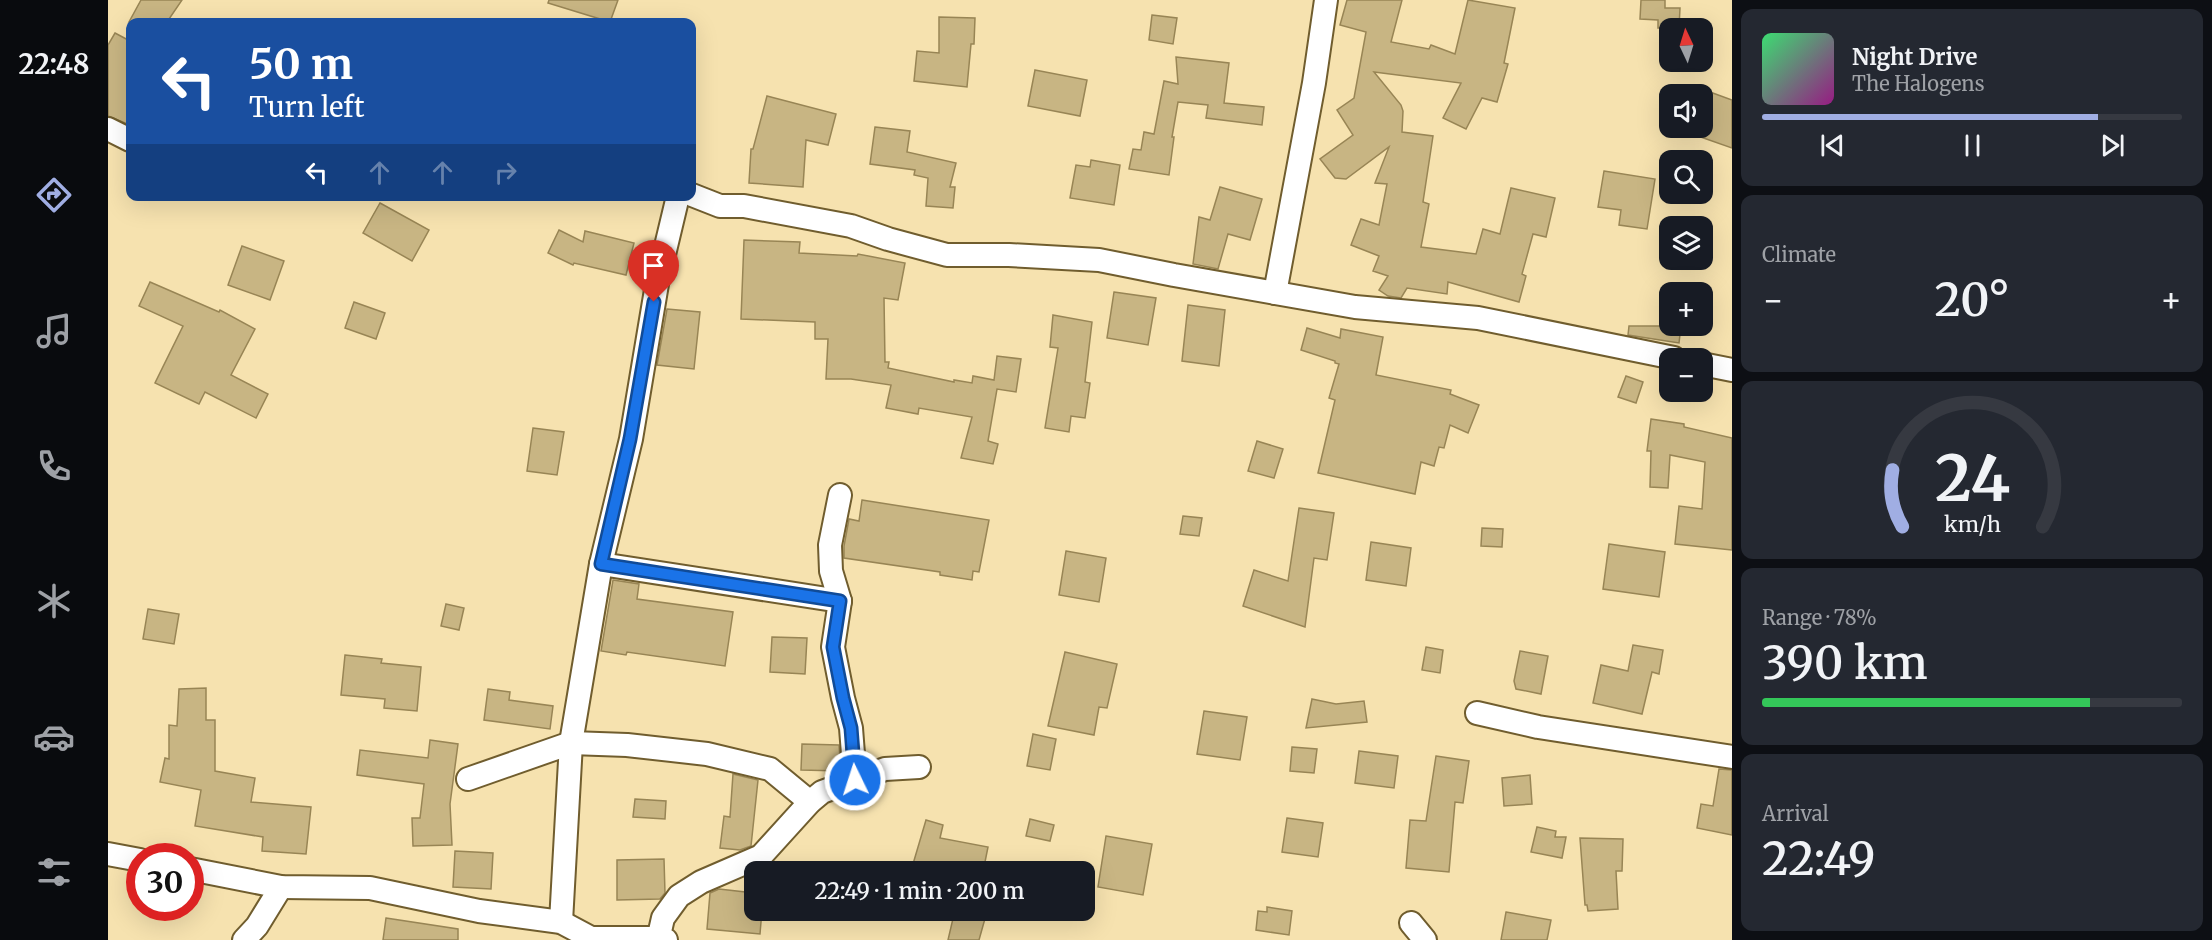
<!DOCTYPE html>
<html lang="en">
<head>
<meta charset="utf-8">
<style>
  :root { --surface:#171b24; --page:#242831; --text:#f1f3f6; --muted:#9ea1a6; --line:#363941; --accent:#a0aee3 }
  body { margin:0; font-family:Merriweather,serif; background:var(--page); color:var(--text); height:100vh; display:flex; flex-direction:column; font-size:22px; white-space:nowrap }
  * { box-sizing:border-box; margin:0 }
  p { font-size:20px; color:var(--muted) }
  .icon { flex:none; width:33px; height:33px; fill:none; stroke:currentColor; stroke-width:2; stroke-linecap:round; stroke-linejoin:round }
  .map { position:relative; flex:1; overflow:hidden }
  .details { display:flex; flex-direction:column; gap:9px; padding:9px; background:#0d0f14; width:480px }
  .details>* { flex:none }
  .guide { position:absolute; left:18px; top:18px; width:570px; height:183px; border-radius:12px; box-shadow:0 6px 24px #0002; background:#1a4fa0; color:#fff; overflow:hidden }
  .needle { width:39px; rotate:356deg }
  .buttons { position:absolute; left:1551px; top:18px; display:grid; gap:12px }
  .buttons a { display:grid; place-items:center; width:54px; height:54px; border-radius:12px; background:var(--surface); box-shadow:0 6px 24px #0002; font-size:30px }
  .speed { position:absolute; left:18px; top:843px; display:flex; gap:12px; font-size:30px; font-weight:700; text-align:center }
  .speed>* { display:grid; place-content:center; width:78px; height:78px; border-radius:50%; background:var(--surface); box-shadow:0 6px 24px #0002; line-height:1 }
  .speed .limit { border:9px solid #d22; background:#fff; color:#111 }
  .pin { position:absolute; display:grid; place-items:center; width:51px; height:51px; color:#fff; margin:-62px -26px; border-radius:50% 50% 50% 0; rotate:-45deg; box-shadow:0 0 6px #0007 }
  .pin .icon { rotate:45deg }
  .me { position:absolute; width:66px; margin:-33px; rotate:356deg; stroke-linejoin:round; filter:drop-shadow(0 0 4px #0008) }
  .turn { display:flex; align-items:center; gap:21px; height:126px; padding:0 24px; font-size:27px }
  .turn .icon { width:78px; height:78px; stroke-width:2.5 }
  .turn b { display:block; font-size:42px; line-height:51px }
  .lanes { display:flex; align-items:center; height:57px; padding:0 24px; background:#0003; justify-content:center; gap:30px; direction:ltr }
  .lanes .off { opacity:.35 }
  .big { font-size:45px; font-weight:600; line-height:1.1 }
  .details .tile { flex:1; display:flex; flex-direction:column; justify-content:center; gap:9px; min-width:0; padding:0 21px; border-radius:12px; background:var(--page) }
  .details .dial { align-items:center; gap:0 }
  .dial svg { height:156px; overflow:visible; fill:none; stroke:var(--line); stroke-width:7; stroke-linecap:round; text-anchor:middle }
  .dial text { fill:var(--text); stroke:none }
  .song { display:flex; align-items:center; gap:18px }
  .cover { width:72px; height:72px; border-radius:9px; background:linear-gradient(135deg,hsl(140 70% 55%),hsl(310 70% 35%)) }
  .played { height:6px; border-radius:3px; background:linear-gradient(90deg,var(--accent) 80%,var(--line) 80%) }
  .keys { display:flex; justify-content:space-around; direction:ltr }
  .heat { display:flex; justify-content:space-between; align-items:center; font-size:33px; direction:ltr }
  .charge { height:9px; border-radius:4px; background:linear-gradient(90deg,#34c759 78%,var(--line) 0) }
  .trip { position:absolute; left:636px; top:861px; width:351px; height:60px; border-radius:12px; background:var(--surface); box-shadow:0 6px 24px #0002; font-weight:600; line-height:60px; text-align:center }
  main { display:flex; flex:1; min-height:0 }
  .dock { display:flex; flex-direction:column; width:108px; justify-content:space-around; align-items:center; background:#090b0e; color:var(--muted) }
  .dock .icon { width:42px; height:42px }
  .dock .active { color:var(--accent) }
  .dock b { font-size:27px; color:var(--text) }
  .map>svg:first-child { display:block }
  .building { fill:#c8b583; stroke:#988555; stroke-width:1.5 }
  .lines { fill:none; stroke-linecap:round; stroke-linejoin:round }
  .minor-casing { stroke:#705d2e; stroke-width:26 }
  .minor { stroke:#fff; stroke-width:22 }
  .route-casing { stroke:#114b97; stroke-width:15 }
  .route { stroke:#1a73e8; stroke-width:10 }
</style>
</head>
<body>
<main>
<nav class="dock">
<b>22:48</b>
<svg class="icon active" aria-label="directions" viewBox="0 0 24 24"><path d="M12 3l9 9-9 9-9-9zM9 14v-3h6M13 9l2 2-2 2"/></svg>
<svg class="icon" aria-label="music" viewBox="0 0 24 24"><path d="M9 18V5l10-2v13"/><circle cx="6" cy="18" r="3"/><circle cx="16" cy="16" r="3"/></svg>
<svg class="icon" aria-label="phone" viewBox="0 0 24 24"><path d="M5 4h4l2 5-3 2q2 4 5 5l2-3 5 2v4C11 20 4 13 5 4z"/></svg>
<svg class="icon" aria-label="climate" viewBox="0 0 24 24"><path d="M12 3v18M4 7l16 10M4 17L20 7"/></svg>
<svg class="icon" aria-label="car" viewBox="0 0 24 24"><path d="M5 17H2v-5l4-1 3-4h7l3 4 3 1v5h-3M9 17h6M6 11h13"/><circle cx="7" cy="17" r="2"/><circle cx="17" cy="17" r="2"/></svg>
<svg class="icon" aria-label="filters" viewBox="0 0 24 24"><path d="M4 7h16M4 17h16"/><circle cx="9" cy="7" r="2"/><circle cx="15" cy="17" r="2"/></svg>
</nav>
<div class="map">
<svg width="1624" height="940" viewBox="0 0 1624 940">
  <rect width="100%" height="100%" fill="#f6e2af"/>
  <g class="building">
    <path d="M 33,0 L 74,0 L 59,22 L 21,22 Z"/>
    <path d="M 441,0 L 510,0 L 502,22 L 440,3 Z"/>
    <path d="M 1239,0 L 1294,0 L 1283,42 L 1321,49 L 1323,45 L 1347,54 L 1360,0 L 1407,8 L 1396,63 L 1400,64 L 1389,102 L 1374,98 L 1358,129 L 1335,118 L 1353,83 L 1266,72 L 1293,105 L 1295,111 L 1294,132 L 1325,136 L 1315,202 L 1321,204 L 1313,247 L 1368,254 L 1375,229 L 1392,234 L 1403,188 L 1447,198 L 1438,237 L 1425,234 L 1414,274 L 1418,276 L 1411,302 L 1340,282 L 1339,294 L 1299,288 L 1293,298 L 1280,296 L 1271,290 L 1280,276 L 1265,271 L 1271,256 L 1243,245 L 1253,219 L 1271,225 L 1279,184 L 1267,183 L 1281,147 L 1238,179 L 1227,178 L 1212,159 L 1245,135 L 1229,110 L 1246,98 L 1258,32 L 1232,25 Z"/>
    <path d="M 1533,0 L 1557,0 L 1557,8 L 1572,8 L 1571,28 L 1550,28 L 1550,20 L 1532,19 Z"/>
    <path d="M 1044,15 L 1069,18 L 1065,44 L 1041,40 Z"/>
    <path d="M 831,17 L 867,18 L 866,44 L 863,44 L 859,87 L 806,81 L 809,51 L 831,53 Z"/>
    <path d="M 7,33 L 22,41 L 22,125 L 0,116 L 0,45 Z"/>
    <path d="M 1068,57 L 1121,63 L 1116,103 L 1156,107 L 1154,125 L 1098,118 L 1100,105 L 1070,102 L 1064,137 L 1066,137 L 1061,175 L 1021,169 L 1025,149 L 1033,150 L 1036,132 L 1046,134 L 1056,81 L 1070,84 Z"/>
    <path d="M 927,70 L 979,80 L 972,116 L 920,106 Z"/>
    <path d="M 1602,92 L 1624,100 L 1624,148 L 1587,135 L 1590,128 L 1594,128 L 1594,115 Z"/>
    <path d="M 659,96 L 728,114 L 720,145 L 698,140 L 695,187 L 641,183 L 643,149 L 645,149 Z"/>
    <path d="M 767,127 L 802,131 L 799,152 L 848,163 L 842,187 L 847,187 L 845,208 L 818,206 L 820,178 L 806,175 L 807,170 L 762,164 Z"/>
    <path d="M 983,160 L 1012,165 L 1006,205 L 962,198 L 968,165 L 982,167 Z"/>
    <path d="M 1496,171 L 1547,179 L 1539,229 L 1511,225 L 1513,210 L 1490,207 Z"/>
    <path d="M 1112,187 L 1154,199 L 1142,240 L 1120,234 L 1110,269 L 1085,264 L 1091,217 L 1102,220 Z"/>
    <path d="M 272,203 L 321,230 L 304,261 L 255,233 Z"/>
    <path d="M 451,230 L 475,242 L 477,231 L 526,243 L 518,275 L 466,263 L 465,265 L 440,253 Z"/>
    <path d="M 636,240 L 692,242 L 691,253 L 749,256 L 750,254 L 797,263 L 790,300 L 776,298 L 777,362 L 781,362 L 780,368 L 846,382 L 846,380 L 864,383 L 865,376 L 886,380 L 889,356 L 913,359 L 908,392 L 889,389 L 880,441 L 890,444 L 885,464 L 853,458 L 864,417 L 811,408 L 810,414 L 778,408 L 783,385 L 743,379 L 718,379 L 720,339 L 707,339 L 707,322 L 633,319 Z"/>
    <path d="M 134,246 L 176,261 L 162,300 L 120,285 Z"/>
    <path d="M 42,282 L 111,312 L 112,310 L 147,329 L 123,375 L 160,394 L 148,418 L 97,392 L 91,404 L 47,383 L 75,326 L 31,306 Z"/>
    <path d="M 1006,292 L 1048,298 L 1040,345 L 999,338 Z"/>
    <path d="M 246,302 L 277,313 L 268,339 L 237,328 Z"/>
    <path d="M 1080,305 L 1117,310 L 1111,366 L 1074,361 Z"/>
    <path d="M 559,309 L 592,312 L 586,369 L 549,365 Z"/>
    <path d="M 945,315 L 984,322 L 977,382 L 982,383 L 977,418 L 963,416 L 961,432 L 937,428 L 950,348 L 942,347 Z"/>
    <path d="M 1521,326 L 1573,326 L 1571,343 L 1520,335 Z"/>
    <path d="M 1199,328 L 1232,338 L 1233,329 L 1275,337 L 1268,375 L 1343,390 L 1342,394 L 1371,405 L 1360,433 L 1342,425 L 1336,448 L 1331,447 L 1326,466 L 1313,462 L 1307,494 L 1210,473 L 1227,400 L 1221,398 L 1231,364 L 1227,363 L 1227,361 L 1193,350 Z"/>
    <path d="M 1518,376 L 1535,382 L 1528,403 L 1510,397 Z"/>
    <path d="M 1543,419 L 1576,424 L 1576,427 L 1624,438 L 1624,550 L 1567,544 L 1571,506 L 1594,509 L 1597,462 L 1562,455 L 1560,488 L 1542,487 L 1543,451 L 1539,451 Z"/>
    <path d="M 425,428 L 456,432 L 449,475 L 419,471 Z"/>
    <path d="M 1149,441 L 1175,449 L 1166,478 L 1140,471 Z"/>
    <path d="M 754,500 L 881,520 L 871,572 L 865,571 L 864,580 L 832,575 L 832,572 L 736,558 L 736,546 L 741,519 L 751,521 Z"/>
    <path d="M 1191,508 L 1226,513 L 1219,560 L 1206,558 L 1197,627 L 1135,606 L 1146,570 L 1180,581 Z"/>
    <path d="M 1075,516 L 1094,518 L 1091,536 L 1072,534 Z"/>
    <path d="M 1374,528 L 1395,529 L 1394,547 L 1373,546 Z"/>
    <path d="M 1263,542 L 1303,548 L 1298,586 L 1258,580 Z"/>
    <path d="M 1501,544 L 1557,552 L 1551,597 L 1495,589 Z"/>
    <path d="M 958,551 L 998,558 L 991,602 L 951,595 Z"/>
    <path d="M 505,580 L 531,584 L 529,599 L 625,612 L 617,666 L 519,652 L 518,655 L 493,651 Z"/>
    <path d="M 338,604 L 356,608 L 351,630 L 333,626 Z"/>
    <path d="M 40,609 L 71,614 L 66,644 L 35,639 Z"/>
    <path d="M 664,637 L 699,638 L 697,674 L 662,672 Z"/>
    <path d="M 1525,645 L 1555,650 L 1551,674 L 1544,672 L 1534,714 L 1485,703 L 1493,665 L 1520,671 Z"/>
    <path d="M 1318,647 L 1335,650 L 1332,673 L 1314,670 Z"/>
    <path d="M 1412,651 L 1440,656 L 1433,694 L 1408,689 L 1406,681 Z"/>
    <path d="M 957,652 L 1009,664 L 999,708 L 991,707 L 986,735 L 940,726 Z"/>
    <path d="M 237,655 L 274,659 L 273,663 L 313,667 L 309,711 L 276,708 L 277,699 L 233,695 Z"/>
    <path d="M 98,688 L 98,720 L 107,720 L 107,771 L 147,778 L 143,802 L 203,807 L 198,854 L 154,851 L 155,837 L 87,826 L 93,790 L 52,782 L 57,758 L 61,759 L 61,725 L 69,726 L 71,689 Z"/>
    <path d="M 380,689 L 402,692 L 401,700 L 445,706 L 442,729 L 376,720 Z"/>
    <path d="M 1204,699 L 1228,704 L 1256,701 L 1259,722 L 1198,728 Z"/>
    <path d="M 1096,711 L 1139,717 L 1132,760 L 1089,754 Z"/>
    <path d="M 925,734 L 948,739 L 942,770 L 919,766 Z"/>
    <path d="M 322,740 L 350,744 L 342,804 L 344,845 L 305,846 L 304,818 L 312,818 L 316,784 L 249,775 L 252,750 L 320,758 Z"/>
    <path d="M 694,744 L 731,745 L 733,771 L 693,770 Z"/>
    <path d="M 1184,747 L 1209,749 L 1206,773 L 1182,771 Z"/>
    <path d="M 1251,751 L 1290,756 L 1286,788 L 1247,783 Z"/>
    <path d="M 1328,756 L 1361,761 L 1355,803 L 1347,802 L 1341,872 L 1298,868 L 1302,820 L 1318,821 Z"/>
    <path d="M 1611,769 L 1624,770 L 1624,835 L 1589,828 L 1593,804 L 1605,806 Z"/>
    <path d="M 625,774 L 650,780 L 643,846 L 632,850 L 612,848 L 616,816 L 622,817 Z"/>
    <path d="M 1422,775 L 1424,804 L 1396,806 L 1394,778 Z"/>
    <path d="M 527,799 L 558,801 L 557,819 L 525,817 Z"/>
    <path d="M 1179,818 L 1215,823 L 1210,857 L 1174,852 Z"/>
    <path d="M 922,819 L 946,825 L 942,841 L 918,836 Z"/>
    <path d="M 818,820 L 835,825 L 832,838 L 880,847 L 875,872 L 833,872 L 805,864 Z"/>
    <path d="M 1429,827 L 1448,831 L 1447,837 L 1458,837 L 1454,858 L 1423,852 Z"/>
    <path d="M 998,836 L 1044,844 L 1035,895 L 990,887 Z"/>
    <path d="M 1472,838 L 1515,839 L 1514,871 L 1508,871 L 1510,909 L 1480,911 L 1479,905 L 1477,905 Z"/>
    <path d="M 347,851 L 385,853 L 383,889 L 345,887 Z"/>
    <path d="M 556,859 L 557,893 L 552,899 L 509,900 L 509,860 Z"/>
    <path d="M 611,889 L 646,893 L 646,910 L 654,910 L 652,934 L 599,929 L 602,893 Z"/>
    <path d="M 1159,907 L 1184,911 L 1181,935 L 1148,930 L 1150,911 L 1159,912 Z"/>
    <path d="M 847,910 L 860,910 L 878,915 L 871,940 L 840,940 Z"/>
    <path d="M 1398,912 L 1443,920 L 1439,940 L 1393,940 Z"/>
    <path d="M 278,918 L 350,929 L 350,940 L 275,940 Z"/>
  </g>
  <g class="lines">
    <g class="minor-casing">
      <g id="minor">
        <path d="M 0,129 L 22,140"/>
        <path d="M 584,195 L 612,206 L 636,206 L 743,226 L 780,239 L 839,255 L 901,255 L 991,260 L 1066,275 L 1247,307 L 1370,318 L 1566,358"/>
        <path d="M 1167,293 L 1206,83 L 1218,0"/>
        <path d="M 1594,364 L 1624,370"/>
        <path d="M 732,495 L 722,545 L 723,571 L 732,601 L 725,647 L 735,698 L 743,728 L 747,780"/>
        <path d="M 493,564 L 732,601"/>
        <path d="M 1369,713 L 1430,727 L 1624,757"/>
        <path d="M 360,779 L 463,743 L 519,745 L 599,754 L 662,769 L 702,802"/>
        <path d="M 0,854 L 32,860"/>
        <path d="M 82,869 L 173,887 L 262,888 L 371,911 L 453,922 L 483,938 L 552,938 L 558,940"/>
        <path d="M 453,922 L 463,743 L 493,564 L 523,439 L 549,284 L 570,196"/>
        <path d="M 1303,923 L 1317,940"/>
        <path d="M 136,940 L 149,926 L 173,887"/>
        <path d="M 550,940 L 555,918 L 571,896 L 593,882 L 653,856 L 702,802 L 714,792 L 777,769 L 811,767"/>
      </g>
    </g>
    <use href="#minor" class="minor"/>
  </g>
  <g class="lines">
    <g class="route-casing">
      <path id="route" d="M 546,302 L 522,439 L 493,564 L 732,601 L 725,647 L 735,698 L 743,728 L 747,780"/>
    </g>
    <use href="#route" class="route"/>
  </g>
</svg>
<div class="buttons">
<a><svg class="needle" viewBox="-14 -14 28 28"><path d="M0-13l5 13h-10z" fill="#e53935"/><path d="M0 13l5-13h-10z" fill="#9ea1a6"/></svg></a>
<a><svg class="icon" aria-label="sound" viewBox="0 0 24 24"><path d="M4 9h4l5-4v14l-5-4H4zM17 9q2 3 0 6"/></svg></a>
<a><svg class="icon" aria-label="search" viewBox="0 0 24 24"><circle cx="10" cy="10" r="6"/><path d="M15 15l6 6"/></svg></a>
<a><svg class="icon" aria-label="layers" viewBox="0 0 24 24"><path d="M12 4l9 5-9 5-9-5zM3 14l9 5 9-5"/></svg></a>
<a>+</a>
<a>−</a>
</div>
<div class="speed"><div class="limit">30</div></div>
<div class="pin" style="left:546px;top:302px;background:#d93025"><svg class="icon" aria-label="arrive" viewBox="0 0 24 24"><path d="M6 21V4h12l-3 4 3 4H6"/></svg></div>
<svg class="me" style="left:747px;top:780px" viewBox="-20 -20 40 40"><circle r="17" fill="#1a73e8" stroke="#fff" stroke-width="3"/><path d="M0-11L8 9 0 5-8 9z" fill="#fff"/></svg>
<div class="trip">22:49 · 1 min · 200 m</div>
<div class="guide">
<div class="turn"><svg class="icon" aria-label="left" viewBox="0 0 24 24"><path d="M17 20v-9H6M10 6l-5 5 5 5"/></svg><div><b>50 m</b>Turn left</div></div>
<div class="lanes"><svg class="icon" aria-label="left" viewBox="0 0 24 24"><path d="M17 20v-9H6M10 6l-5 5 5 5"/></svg><svg class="icon off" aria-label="ahead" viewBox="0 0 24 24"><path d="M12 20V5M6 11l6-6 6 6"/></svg><svg class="icon off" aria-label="ahead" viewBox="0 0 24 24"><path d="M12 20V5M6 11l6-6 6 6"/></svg><svg class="icon off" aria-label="right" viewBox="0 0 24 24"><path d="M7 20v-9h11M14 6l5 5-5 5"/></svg></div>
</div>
</div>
<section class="details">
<div class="tile">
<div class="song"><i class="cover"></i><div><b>Night Drive</b><p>The Halogens</p></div></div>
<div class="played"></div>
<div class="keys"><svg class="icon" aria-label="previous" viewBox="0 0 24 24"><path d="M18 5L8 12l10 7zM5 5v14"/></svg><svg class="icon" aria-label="pause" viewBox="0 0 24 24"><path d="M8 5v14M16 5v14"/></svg><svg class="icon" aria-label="next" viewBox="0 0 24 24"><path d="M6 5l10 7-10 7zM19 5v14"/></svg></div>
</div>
<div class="tile"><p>Climate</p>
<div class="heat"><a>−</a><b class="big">20°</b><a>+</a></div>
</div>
<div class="tile dial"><svg viewBox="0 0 100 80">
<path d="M14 69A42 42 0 1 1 86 69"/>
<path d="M14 69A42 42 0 0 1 9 40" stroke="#a0aee3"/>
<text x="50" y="56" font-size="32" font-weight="700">24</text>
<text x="50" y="72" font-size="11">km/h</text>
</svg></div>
<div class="tile"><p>Range · 78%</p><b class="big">390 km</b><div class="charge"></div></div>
<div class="tile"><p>Arrival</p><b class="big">22:49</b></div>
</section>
</main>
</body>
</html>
